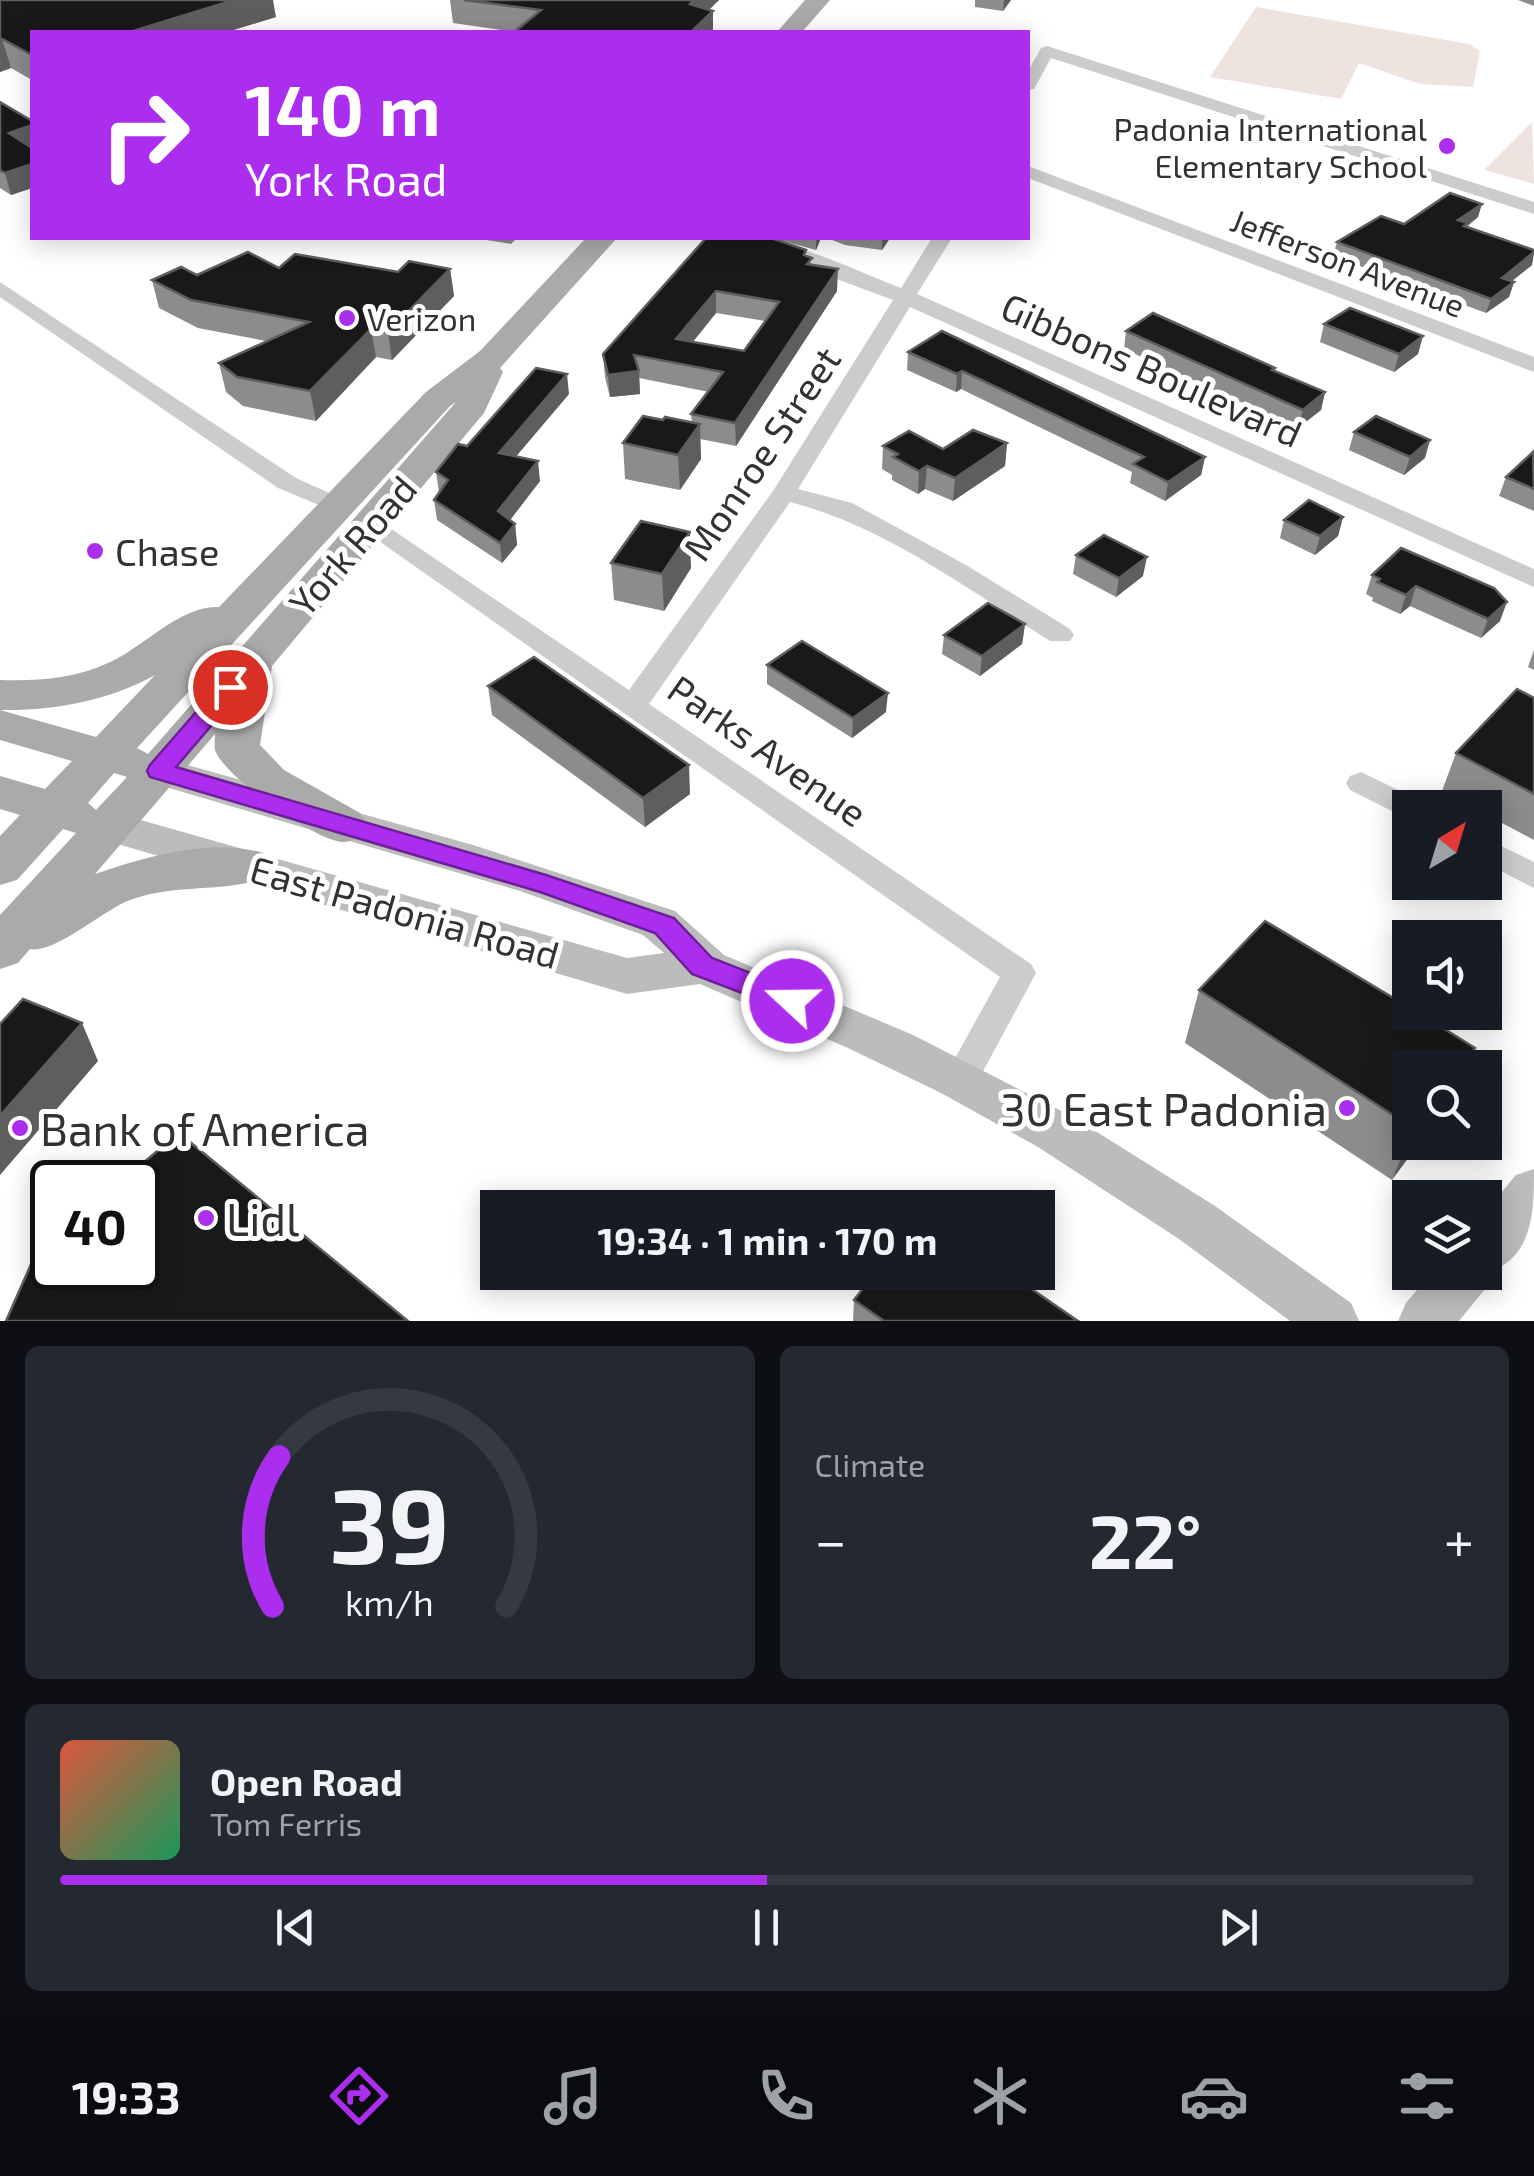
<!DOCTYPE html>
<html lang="en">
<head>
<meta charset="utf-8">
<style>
  :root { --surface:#171b24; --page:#242831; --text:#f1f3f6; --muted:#9ea1a6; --line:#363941; --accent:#ab2eef }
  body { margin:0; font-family:"Exo 2",sans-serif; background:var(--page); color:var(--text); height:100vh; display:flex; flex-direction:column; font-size:38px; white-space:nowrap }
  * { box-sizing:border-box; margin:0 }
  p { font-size:32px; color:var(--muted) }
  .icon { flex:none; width:55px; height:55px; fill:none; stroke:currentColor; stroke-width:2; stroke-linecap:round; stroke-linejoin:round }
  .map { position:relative; height:1321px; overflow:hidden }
  .details { display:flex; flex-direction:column; gap:25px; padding:25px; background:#0d0f14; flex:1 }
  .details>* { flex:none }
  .banner { position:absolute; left:30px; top:30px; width:1000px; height:210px; border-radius:0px; box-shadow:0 5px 25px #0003; background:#ab2eef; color:#fff; overflow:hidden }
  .needle { width:65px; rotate:38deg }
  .tools { position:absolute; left:1392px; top:790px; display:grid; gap:20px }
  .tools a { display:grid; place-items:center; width:110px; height:110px; border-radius:0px; background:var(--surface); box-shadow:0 5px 25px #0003; font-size:50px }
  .speed { position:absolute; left:30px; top:1160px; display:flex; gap:20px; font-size:50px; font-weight:700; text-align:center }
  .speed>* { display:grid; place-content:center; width:130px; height:130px; border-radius:50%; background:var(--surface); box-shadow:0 5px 25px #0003; line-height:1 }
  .speed .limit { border:5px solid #111; border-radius:15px; background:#fff; color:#111 }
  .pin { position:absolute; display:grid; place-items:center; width:85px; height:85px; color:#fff; margin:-42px; border:5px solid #fff; border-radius:50%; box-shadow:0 2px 10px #0007 }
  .me { position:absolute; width:110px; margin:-55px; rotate:291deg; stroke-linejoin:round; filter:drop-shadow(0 0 8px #0008) }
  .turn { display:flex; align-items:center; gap:35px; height:210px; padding:0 50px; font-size:45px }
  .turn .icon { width:130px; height:130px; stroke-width:2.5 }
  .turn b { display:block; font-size:70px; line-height:85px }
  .big { font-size:75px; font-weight:700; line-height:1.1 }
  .details .tile { flex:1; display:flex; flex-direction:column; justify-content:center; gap:15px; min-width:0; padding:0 35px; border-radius:15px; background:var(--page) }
  .details .dial { align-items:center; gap:0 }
  .dial svg { height:260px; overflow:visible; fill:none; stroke:var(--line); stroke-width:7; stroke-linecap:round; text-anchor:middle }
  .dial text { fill:var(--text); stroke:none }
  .song { display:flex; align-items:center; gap:30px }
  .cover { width:120px; height:120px; border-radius:15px; background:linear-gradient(135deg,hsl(10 70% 55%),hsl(150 70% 35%)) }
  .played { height:10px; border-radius:5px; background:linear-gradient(90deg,var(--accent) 50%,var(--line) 50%) }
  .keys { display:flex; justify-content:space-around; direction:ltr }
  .heat { display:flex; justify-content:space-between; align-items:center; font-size:55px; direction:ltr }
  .details .tiles { flex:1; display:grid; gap:25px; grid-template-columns:1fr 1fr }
  .tile:last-child { grid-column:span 2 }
  .trip { position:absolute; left:480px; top:1190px; width:575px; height:100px; border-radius:0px; background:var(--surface); box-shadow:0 5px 25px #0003; font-weight:700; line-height:100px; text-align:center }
  .tabs { display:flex; height:160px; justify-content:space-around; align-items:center; background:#090b0e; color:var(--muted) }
  .tabs .icon { width:70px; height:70px }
  .tabs .selected { color:var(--accent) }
  .tabs b { font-size:45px; color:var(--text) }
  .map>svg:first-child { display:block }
  .green { fill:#efe3e0 }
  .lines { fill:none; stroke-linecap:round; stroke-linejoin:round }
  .street { fill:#ccc; fill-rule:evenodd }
  .secondary { fill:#bcbcbc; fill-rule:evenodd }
  .primary { fill:#aaa; fill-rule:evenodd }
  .wall { fill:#8c8c8c; fill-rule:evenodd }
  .shaded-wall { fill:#5e5e5e }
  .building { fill:#191919; stroke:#5e5e5e; stroke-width:2.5; fill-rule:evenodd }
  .route { fill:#ab2eef; stroke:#6f1e9b; stroke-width:2.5 }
  .poi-dot { fill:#ab2eef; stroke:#fff; stroke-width:4 }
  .labels { text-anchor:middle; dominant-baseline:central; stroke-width:10; stroke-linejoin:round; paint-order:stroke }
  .far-poi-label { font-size:32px; fill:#323232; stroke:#fff; text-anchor:end }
  .far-street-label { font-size:32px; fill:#323232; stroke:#fff }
  .street-label { font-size:38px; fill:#323232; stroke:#fff }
  .poi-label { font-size:38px; fill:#323232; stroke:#fff; text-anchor:start }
  .near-poi-label { font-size:45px; fill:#323232; stroke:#fff; text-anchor:start }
</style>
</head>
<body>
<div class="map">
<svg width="1534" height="1321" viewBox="0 0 1534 1321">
  <rect width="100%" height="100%" fill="#fff"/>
  <g class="green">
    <path d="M 1256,7 L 1469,44 L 1480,51 L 1473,87 L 1420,84 L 1359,63 L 1341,99 L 1210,77 Z"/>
    <path d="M 1532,122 L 1534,184 L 1484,170 Z"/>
  </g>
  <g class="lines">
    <g class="street">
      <path d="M 1047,46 L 1534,202 L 1534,214 L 1051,58 L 1034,89 L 1028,90 L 1028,71 L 1041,48 Z"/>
      <path d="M 1028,166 L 1534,357 L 1534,372 L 1028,178 Z"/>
      <path d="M 726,238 C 785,234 846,267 901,288 L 932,238 L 952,238 L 917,294 L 1534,569 L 1534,587 L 910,307 L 798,489 L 852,503 L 966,565 L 1070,629 L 1074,635 L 1070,641 L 1050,641 C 969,590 884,526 790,502 L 649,704 L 1031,964 L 1036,973 L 973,1090 L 961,1095 L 949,1090 L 943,1080 L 1000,977 L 356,525 L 369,517 L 378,520 L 629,690 L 773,491 L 893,300 Z"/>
      <path d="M 0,282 L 296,478 L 347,501 L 350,506 L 338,513 L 278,488 L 0,297 Z"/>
      <path d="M 1361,772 L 1421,801 L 1424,808 L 1410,808 L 1410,820 L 1350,790 L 1346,783 L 1350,776 Z"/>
      <path d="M 1485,838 L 1534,862 L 1534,888 L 1485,863 Z"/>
    </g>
    <g class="secondary">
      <path d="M 159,757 L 473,845 L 675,911 L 724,955 L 913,1035 L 1073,1117 L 1215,1206 L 1351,1303 L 1359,1321 L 1290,1321 L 1179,1239 L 1038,1147 L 941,1093 L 848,1048 L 700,984 L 627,994 L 94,837 L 88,826 L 94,815 L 109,811 L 627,958 L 664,953 L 643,935 L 520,891 L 145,781 L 139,771 L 145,761 Z"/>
      <path d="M 1534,1169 C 1534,1209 1534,1254 1492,1271 L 1485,1289 L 1459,1321 L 1398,1321 L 1406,1303 L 1432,1272 L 1485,1272 L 1485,1212 L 1516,1175 Z"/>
    </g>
    <g class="primary">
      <path d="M 805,0 L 830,0 L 802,32 L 777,32 Z"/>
      <path d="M 586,238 L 617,238 L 500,368 L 503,372 L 484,413 L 272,666 L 260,745 L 284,770 L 360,813 L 367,825 L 360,837 C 355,839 350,842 344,842 C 318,843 223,776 215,750 C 214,747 215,738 215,734 L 95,874 C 145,857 211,837 263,853 L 270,866 L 263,879 C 218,893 170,883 125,902 C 101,913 53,954 30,949 L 18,963 L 0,969 L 0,915 L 76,833 L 63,829 L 17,880 L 0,885 L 0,836 L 20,815 L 0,809 L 0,776 L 45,789 L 72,761 L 0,740 L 0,710 L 96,737 L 155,675 C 108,701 53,711 0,710 L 0,680 C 37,681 74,679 108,663 C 143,648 180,605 219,607 L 426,392 L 480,351 ZM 456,402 L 148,754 L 137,748 L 450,406 ZM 114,773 L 127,777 L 96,810 L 88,803 Z"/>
    </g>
  </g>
  <g class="wall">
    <path d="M 0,0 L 276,17 L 227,32 L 32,32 L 32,80 L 11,68 L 0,72 Z"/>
    <path d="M 450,0 L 719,0 L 709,10 L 515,32 L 453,23 Z"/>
    <path d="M 975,0 L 1011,0 L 1003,11 L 975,7 Z"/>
    <path d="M 1518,0 L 1534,0 L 1534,6 Z"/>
    <path d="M 0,102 L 32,121 L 32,188 L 11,195 L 0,188 Z"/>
    <path d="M 1478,217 L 1467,227 L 1534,250 L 1532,265 L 1511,282 L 1514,282 L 1509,297 L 1486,313 L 1333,256 L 1337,242 L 1404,224 Z"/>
    <path d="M 474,238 L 517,238 L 511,244 Z"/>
    <path d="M 706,238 L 821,238 L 816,250 L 772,238 L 806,256 L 812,265 L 837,291 L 736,446 L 700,439 L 701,459 L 680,490 L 625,479 L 623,443 L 663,420 L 692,422 L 691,414 L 709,392 L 639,378 L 640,394 L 610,397 L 605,377 L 603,354 ZM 716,313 L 765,321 L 744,351 L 693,342 Z"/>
    <path d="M 827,238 L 890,238 L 882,250 L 845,245 Z"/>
    <path d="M 279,268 L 398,272 L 450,269 L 454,296 L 392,360 L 376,357 L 316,421 L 243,406 L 226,392 L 219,363 L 266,341 L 198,328 L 159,308 L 152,280 Z"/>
    <path d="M 1324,324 L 1418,354 L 1394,372 L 1320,342 Z"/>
    <path d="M 1126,331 L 1274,371 L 1325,392 L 1321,410 L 1298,428 L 1124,349 Z"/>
    <path d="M 908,352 L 1205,457 L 1201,475 L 1165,501 L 1130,483 L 1132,472 L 961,389 L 956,392 L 907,370 Z"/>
    <path d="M 569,394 L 516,456 L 540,481 L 510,520 L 515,524 L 517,545 L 502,563 L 437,520 L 434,500 L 439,492 L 436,472 L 467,446 Z"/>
    <path d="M 1354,432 L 1425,458 L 1404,475 L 1349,450 Z"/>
    <path d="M 1007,443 L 1005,466 L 953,501 L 925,489 L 918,494 L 892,480 L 892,475 L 882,469 L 883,446 L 943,449 Z"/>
    <path d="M 1534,452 L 1534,511 L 1499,496 L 1506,477 Z"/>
    <path d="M 1343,517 L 1338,536 L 1315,555 L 1280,538 L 1284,520 Z"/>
    <path d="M 1401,548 L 1500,621 L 1481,638 L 1410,606 L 1400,614 L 1372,601 L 1373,598 L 1366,594 L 1372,575 Z"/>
    <path d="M 1076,555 L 1143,576 L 1116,597 L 1073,574 Z"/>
    <path d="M 611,563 L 691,568 L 664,611 L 614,600 Z"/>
    <path d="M 1025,624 L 1022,644 L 980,676 L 942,654 L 944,635 Z"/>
    <path d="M 1534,650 L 1534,670 L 1528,667 Z"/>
    <path d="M 767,665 L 886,712 L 852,738 L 767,684 Z"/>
    <path d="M 488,686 L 690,794 L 645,827 L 492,715 Z"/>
    <path d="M 1534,698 L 1534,840 L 1485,814 L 1485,808 L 1473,808 L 1442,791 L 1456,753 Z"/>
    <path d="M 1199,990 L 1410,1068 L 1410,1142 L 1392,1180 L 1185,1043 Z"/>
    <path d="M 854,1300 L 1078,1321 L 853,1321 Z"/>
  </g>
  <g class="shaded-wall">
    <path d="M 234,0 L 273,0 L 276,17 L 227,32 L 130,32 Z"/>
    <path d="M 693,0 L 719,0 L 690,28 L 690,4 Z"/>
    <path d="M 1004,0 L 1011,0 L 1003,11 Z"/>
    <path d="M 713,11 L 713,32 L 691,32 Z"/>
    <path d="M 2,39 L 11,68 L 0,72 L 0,40 Z"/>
    <path d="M 32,125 L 32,149 L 9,133 Z"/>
    <path d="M 32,164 L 32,188 L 11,195 L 5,173 Z"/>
    <path d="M 1482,204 L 1478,217 L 1467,225 L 1464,237 L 1458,220 Z"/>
    <path d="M 816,238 L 821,238 L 816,250 Z"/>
    <path d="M 882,238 L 890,238 L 882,250 Z"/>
    <path d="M 1534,252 L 1532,265 L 1498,292 L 1502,278 Z"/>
    <path d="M 450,269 L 454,296 L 392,360 L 388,332 Z"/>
    <path d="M 838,269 L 837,291 L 736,446 L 735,423 Z"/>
    <path d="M 1514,282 L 1509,297 L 1486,313 L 1491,299 Z"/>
    <path d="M 716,291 L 716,313 L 677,361 L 676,339 Z"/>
    <path d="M 371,329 L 376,357 L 316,421 L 310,391 Z"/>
    <path d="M 1423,336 L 1418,354 L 1394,372 L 1399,354 Z"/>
    <path d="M 639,371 L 640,394 L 610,397 L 608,375 Z"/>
    <path d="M 962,371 L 961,389 L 956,392 L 957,374 Z"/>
    <path d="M 567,374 L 569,394 L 502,473 L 499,453 Z"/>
    <path d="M 1325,392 L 1321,410 L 1298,428 L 1303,410 Z"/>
    <path d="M 700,424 L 701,459 L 680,490 L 678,455 Z"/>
    <path d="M 1430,440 L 1425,458 L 1404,475 L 1410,457 Z"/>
    <path d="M 1007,443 L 1005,466 L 953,501 L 955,478 Z"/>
    <path d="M 1205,457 L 1201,475 L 1165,501 L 1168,482 Z"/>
    <path d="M 538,461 L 540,481 L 501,532 L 498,511 Z"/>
    <path d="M 927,466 L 925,489 L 918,494 L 919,471 Z"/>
    <path d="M 1343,517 L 1338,536 L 1315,555 L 1320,536 Z"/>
    <path d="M 515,524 L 517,545 L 502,563 L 500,543 Z"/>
    <path d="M 690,532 L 691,568 L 664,611 L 662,574 Z"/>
    <path d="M 1147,557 L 1143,576 L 1116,597 L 1119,578 Z"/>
    <path d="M 1416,586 L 1410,606 L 1400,614 L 1406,595 Z"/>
    <path d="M 1507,602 L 1500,621 L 1481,638 L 1488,619 Z"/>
    <path d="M 1025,624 L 1022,644 L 980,676 L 982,656 Z"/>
    <path d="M 888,693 L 886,712 L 852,738 L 853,718 Z"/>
    <path d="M 689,765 L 690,794 L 645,827 L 643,798 Z"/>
    <path d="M 82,1023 L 98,1061 L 0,1175 L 0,1116 Z"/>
    <path d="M 1475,1048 L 1467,1068 L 1460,1068 Z"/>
    <path d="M 1410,1137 L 1410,1142 L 1420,1142 L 1392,1180 Z"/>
  </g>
  <g class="building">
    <path d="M 0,0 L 234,0 L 130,32 L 32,32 L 32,55 L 2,39 L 0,40 Z"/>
    <path d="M 464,0 L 693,0 L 690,4 L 713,11 L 691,32 L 514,32 L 541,10 Z"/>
    <path d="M 0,102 L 32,121 L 32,125 L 9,133 L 32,148 L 32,164 L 5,173 L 0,170 Z"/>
    <path d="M 1450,193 L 1482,204 L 1458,220 L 1468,223 L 1464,226 L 1534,250 L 1534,252 L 1502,278 L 1514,282 L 1491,299 L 1337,242 L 1381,216 L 1404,224 Z"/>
    <path d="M 706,238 L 771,238 L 806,250 L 804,255 L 812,258 L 807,264 L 838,269 L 735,423 L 691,414 L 723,372 L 634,355 L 639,371 L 608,375 L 603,354 ZM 716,291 L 779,302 L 744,351 L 676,339 Z"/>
    <path d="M 248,252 L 279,268 L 295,254 L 398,272 L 409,261 L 450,269 L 388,332 L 371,329 L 310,391 L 237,377 L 219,363 L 309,322 L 191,300 L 152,280 L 181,267 L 197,275 Z"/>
    <path d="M 1350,308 L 1423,336 L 1399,354 L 1324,324 Z"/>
    <path d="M 1153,313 L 1275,368 L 1272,370 L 1325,392 L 1303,410 L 1126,331 Z"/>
    <path d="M 942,331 L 1205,457 L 1168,482 L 1133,464 L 1144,457 L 962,371 L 957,374 L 908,352 Z"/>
    <path d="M 536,368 L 567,374 L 499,453 L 538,461 L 498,511 L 515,524 L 500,543 L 434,500 L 448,480 L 436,472 L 458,444 L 467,446 Z"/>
    <path d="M 643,416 L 663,420 L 665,417 L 700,424 L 678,455 L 623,443 Z"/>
    <path d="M 1376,416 L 1430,440 L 1410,457 L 1354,432 Z"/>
    <path d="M 973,430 L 1007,443 L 955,478 L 927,466 L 919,471 L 893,457 L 898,454 L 883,446 L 909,431 L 943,449 Z"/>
    <path d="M 1533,452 L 1534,489 L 1506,477 Z"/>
    <path d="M 1309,500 L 1343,517 L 1320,536 L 1284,520 Z"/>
    <path d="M 641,521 L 690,532 L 662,574 L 611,563 Z"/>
    <path d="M 1104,535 L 1147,557 L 1119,578 L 1076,555 Z"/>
    <path d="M 1401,548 L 1494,588 L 1507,602 L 1488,619 L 1416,586 L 1406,595 L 1377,582 L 1380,579 L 1372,575 Z"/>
    <path d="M 988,603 L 1025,624 L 982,656 L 944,635 Z"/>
    <path d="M 802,641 L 888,693 L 853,718 L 767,665 Z"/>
    <path d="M 534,657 L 689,765 L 643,798 L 488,686 Z"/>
    <path d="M 1517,689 L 1534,698 L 1534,794 L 1456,753 Z"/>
    <path d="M 1265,921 L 1410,1008 L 1410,1012 L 1417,1012 L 1475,1048 L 1460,1068 L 1410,1068 L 1410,1126 L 1199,990 Z"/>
    <path d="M 23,999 L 82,1023 L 0,1116 L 0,1024 Z"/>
    <path d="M 179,1133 L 408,1321 L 6,1321 L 36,1253 L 52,1239 L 52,1268 L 138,1268 L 138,1182 L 120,1182 Z"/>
    <path d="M 876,1272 L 1007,1272 L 1078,1321 L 884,1321 L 854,1300 Z"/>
  </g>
  <path class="route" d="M 230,680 L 239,682 L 242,687 L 239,693 L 176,767 L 546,875 L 674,918 L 712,958 L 802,993 L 806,1001 L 802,1009 L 792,1012 L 692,974 L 655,933 L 540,892 L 150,777 L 147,771 L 150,765 L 222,682 Z"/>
  <g class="poi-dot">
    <circle cx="1447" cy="146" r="10"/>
    <circle cx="347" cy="318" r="10"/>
    <circle cx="95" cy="551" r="10"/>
    <circle cx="1347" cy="1108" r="10"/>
    <circle cx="20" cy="1128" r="10"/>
    <circle cx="206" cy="1218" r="10"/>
  </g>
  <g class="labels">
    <g class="far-poi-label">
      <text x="1427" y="128">Padonia International<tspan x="1427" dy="37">Elementary School</tspan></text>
      <text x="367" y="318" text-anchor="start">Verizon</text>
    </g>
    <g class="far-street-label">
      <text transform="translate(1348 262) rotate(21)">Jefferson Avenue</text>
    </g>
    <g class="street-label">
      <text transform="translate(1152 369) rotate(24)">Gibbons Boulevard</text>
      <text transform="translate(761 453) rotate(-56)">Monroe Street</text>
      <text transform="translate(352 545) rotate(-49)">York Road</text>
      <text transform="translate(768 750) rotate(35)">Parks Avenue</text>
      <text transform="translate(405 911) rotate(16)">East Padonia Road</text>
    </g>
    <g class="poi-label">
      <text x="115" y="551">Chase</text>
    </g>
    <g class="near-poi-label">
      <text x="1327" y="1108" text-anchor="end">30 East Padonia</text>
      <text x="40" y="1128">Bank of America</text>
      <text x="226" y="1218">Lidl</text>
    </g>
  </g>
</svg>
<div class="tools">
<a><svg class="needle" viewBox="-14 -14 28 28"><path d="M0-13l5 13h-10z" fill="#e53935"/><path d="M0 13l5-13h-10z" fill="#9ea1a6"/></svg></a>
<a><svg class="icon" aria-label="sound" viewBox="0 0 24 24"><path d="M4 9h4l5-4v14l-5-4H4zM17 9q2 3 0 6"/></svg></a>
<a><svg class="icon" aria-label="search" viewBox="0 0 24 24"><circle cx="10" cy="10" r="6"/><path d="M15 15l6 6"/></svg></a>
<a><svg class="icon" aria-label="layers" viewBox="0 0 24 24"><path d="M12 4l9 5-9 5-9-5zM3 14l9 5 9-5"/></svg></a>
</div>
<div class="speed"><div class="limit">40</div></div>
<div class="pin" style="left:230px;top:687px;background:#d93025"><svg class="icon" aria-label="arrive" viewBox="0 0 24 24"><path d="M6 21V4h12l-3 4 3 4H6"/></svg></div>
<svg class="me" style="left:792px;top:1001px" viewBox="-20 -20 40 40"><circle r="17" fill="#ab2eef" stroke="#fff" stroke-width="3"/><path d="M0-11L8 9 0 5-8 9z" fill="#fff"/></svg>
<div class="trip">19:34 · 1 min · 170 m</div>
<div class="banner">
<div class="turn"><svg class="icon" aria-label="right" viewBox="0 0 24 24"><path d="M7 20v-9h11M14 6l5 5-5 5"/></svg><div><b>140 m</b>York Road</div></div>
</div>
</div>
<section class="details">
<div class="tiles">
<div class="tile dial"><svg viewBox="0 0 100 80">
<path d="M14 69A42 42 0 1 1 86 69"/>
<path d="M14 69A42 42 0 0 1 16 23" stroke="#ab2eef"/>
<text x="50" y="56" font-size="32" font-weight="700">39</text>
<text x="50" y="72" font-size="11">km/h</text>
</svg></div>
<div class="tile"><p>Climate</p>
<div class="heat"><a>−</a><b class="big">22°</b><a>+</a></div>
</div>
<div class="tile">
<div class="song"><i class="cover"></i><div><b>Open Road</b><p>Tom Ferris</p></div></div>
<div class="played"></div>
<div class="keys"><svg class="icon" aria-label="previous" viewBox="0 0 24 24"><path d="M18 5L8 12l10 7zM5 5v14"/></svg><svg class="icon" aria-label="pause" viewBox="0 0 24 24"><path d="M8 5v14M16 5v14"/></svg><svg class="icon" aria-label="next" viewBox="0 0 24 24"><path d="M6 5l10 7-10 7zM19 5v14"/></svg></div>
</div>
</div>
</section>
<nav class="tabs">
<b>19:33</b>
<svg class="icon selected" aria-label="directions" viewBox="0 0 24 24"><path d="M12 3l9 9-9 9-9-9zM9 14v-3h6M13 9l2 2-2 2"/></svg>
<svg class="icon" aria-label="music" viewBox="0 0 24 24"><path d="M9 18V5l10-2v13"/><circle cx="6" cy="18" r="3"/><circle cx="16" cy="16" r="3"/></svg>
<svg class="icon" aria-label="phone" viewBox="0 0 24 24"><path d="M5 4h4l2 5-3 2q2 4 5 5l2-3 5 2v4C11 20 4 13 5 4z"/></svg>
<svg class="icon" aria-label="climate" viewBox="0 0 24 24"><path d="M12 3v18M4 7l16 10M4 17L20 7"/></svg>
<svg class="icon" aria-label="car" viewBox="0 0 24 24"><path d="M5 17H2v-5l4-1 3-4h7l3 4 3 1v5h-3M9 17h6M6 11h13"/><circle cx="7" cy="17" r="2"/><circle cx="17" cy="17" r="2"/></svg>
<svg class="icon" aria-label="filters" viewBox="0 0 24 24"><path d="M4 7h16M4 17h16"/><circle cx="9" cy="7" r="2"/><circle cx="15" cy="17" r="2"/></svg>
</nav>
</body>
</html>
